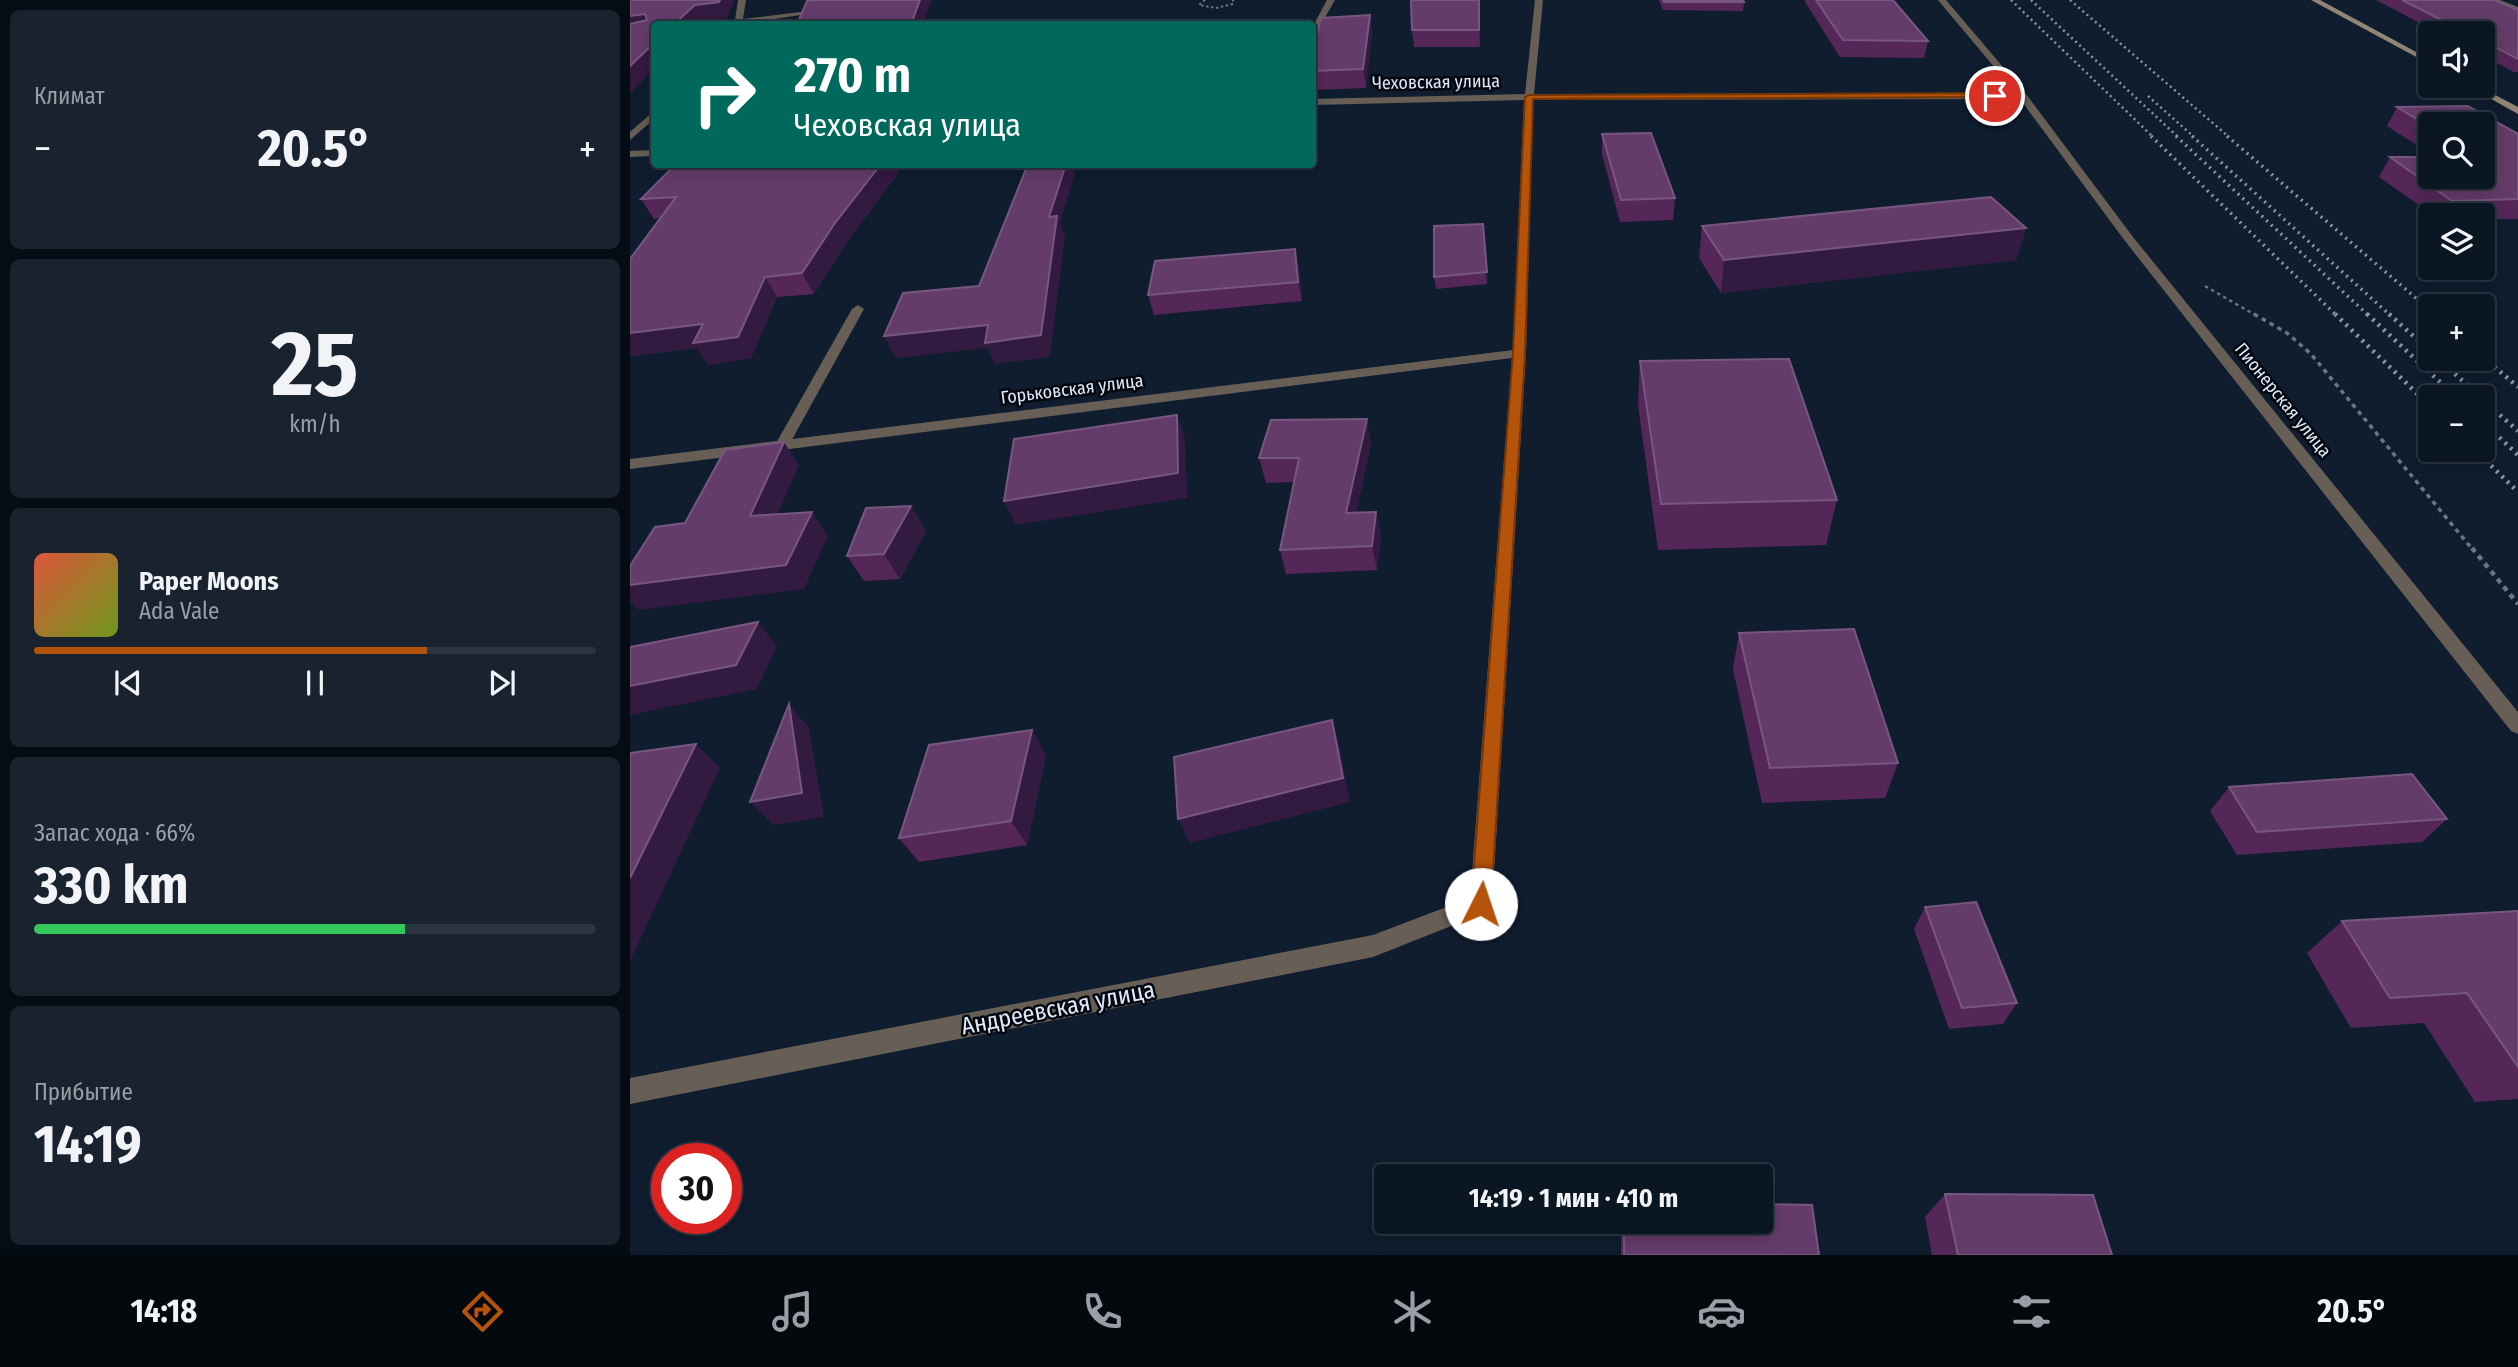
<!DOCTYPE html>
<html lang="ru">
<head>
<meta charset="utf-8">
<style>
  :root { --surface:#0b1623; --page:#192330; --text:#f1f3f6; --muted:#9a9fa6; --line:#2b3541; --accent:#b45309 }
  body { margin:0; font-family:"Fira Sans Condensed",sans-serif; background:var(--page); color:var(--text); height:100vh; display:flex; flex-direction:column; font-size:26px; white-space:nowrap }
  * { box-sizing:border-box; margin:0 }
  p { font-size:23px; color:var(--muted) }
  .icon { flex:none; width:38px; height:38px; fill:none; stroke:currentColor; stroke-width:2; stroke-linecap:round; stroke-linejoin:round }
  .map { position:relative; flex:1; overflow:hidden }
  .panel { display:flex; flex-direction:column; gap:10px; padding:10px; background:#060c13; width:630px }
  .panel>* { flex:none }
  .hud { position:absolute; left:21px; top:21px; width:665px; height:147px; border-radius:7px; box-shadow:0 4px 18px #0003,0 0 0 2px var(--line); background:#00695c; color:#fff; overflow:hidden }
  .fabs { position:absolute; left:1788px; top:21px; display:grid; gap:14px }
  .fabs a { display:grid; place-items:center; width:77px; height:77px; border-radius:7px; background:var(--surface); box-shadow:0 4px 18px #0003,0 0 0 2px var(--line); font-size:35px }
  .speed { position:absolute; left:21px; top:1143px; display:flex; gap:14px; font-size:35px; font-weight:700; text-align:center }
  .speed>* { display:grid; place-content:center; width:91px; height:91px; border-radius:50%; background:var(--surface); box-shadow:0 4px 18px #0003,0 0 0 2px var(--line); line-height:1 }
  .speed .limit { border:10px solid #d22; background:#fff; color:#111 }
  .pin { position:absolute; display:grid; place-items:center; width:60px; height:60px; color:#fff; margin:-30px; border:4px solid #fff; border-radius:50%; box-shadow:0 2px 7px #0007 }
  .me { position:absolute; width:77px; margin:-38px; rotate:4deg; stroke-linejoin:round; filter:drop-shadow(0 0 5px #0008) }
  .turn { display:flex; align-items:center; gap:24px; height:147px; padding:0 28px; font-size:32px }
  .turn .icon { width:91px; height:91px; stroke-width:2.5 }
  .turn b { display:block; font-size:49px; line-height:60px }
  .big { font-size:52px; font-weight:700; line-height:1.1 }
  .panel .widget { flex:1; display:flex; flex-direction:column; justify-content:center; gap:10px; min-width:0; padding:0 24px; border-radius:10px; background:var(--page) }
  .panel .dial { align-items:center; gap:0 }
  .dial b { font-size:91px; line-height:1 }
  .song { display:flex; align-items:center; gap:21px }
  .cover { width:84px; height:84px; border-radius:10px; background:linear-gradient(135deg,hsl(10 70% 55%),hsl(80 70% 35%)) }
  .played { height:7px; border-radius:4px; background:linear-gradient(90deg,var(--accent) 70%,var(--line) 70%) }
  .keys { display:flex; justify-content:space-around; direction:ltr }
  .heat { display:flex; justify-content:space-between; align-items:center; font-size:38px; direction:ltr }
  .charge { height:10px; border-radius:5px; background:linear-gradient(90deg,#34c759 66%,var(--line) 0) }
  .trip { position:absolute; left:744px; top:1164px; width:399px; height:70px; border-radius:7px; background:var(--surface); box-shadow:0 4px 18px #0003,0 0 0 2px var(--line); font-weight:700; line-height:70px; text-align:center }
  .menu { display:flex; height:112px; justify-content:space-around; align-items:center; background:#04090e; color:var(--muted) }
  .menu .icon { width:49px; height:49px }
  .menu .active { color:var(--accent) }
  .menu b { font-size:32px; color:var(--text) }
  main { display:flex; flex:1; min-height:0 }
  .map>svg:first-child { display:block }
  .lines { fill:none; stroke-linecap:round; stroke-linejoin:round }
  .path-far3 { stroke:#6a7686; stroke-width:2; stroke-dasharray:2.5 2.5; stroke-linecap:butt }
  .path-far2 { stroke:#6a7686; stroke-width:2.5; stroke-dasharray:3.5 3.5; stroke-linecap:butt }
  .path-far1 { stroke:#6a7686; stroke-width:3.5; stroke-dasharray:4.5 4.5; stroke-linecap:butt }
  .path { stroke:#6a7686; stroke-width:4.5; stroke-dasharray:5 5; stroke-linecap:butt }
  .lane { fill:#675f55; fill-rule:evenodd }
  .street { fill:#675f55; fill-rule:evenodd }
  .secondary { fill:#928575; fill-rule:evenodd }
  .rail-far2 { stroke:#8a95a4; stroke-width:2.5; stroke-dasharray:2 3.5; stroke-linecap:butt }
  .rail-far1 { stroke:#8a95a4; stroke-width:3.5; stroke-dasharray:2 4.5; stroke-linecap:butt }
  .rail { stroke:#8a95a4; stroke-width:4.5; stroke-dasharray:2.5 5; stroke-linecap:butt }
  .wall { fill:#552759 }
  .shaded-wall { fill:#331a41 }
  .building { fill:#643c6a; stroke:#775780; stroke-width:2 }
  .route { fill:#b45309; stroke:#753606; stroke-width:2 }
  .labels { text-anchor:middle; dominant-baseline:central; stroke-width:5; stroke-linejoin:round; paint-order:stroke }
  .far-street-label { font-size:18px; fill:#dfe9f6; stroke:#03070f }
  .near-street-label { font-size:24px; fill:#dfe9f6; stroke:#03070f }
</style>
</head>
<body>
<main>
<section class="panel">
<div class="widget"><p>Климат</p>
<div class="heat"><a>−</a><b class="big">20.5°</b><a>+</a></div>
</div>
<div class="widget dial"><b>25</b><p>km/h</p></div>
<div class="widget">
<div class="song"><i class="cover"></i><div><b>Paper Moons</b><p>Ada Vale</p></div></div>
<div class="played"></div>
<div class="keys"><svg class="icon" aria-label="previous" viewBox="0 0 24 24"><path d="M18 5L8 12l10 7zM5 5v14"/></svg><svg class="icon" aria-label="pause" viewBox="0 0 24 24"><path d="M8 5v14M16 5v14"/></svg><svg class="icon" aria-label="next" viewBox="0 0 24 24"><path d="M6 5l10 7-10 7zM19 5v14"/></svg></div>
</div>
<div class="widget"><p>Запас хода · 66%</p><b class="big">330 km</b><div class="charge"></div></div>
<div class="widget"><p>Прибытие</p><b class="big">14:19</b></div>
</section>
<div class="map">
<svg width="1888" height="1255" viewBox="0 0 1888 1255">
  <rect width="100%" height="100%" fill="#0f1d2f"/>
  <g class="lines">
    <path class="path-far3" d="M 575,0 L 569,5 L 586,8 L 603,4 L 603,0"/>
    <path class="path-far2" d="M 1575,286 L 1627,316"/>
    <path class="path-far1" d="M 1624,314 L 1657,333 L 1681,354 L 1843,550"/>
    <path class="path" d="M 1842,548 L 1888,604"/>
    <g class="lane">
      <path d="M 697,0 L 705,0 L 689,28 L 682,28 L 682,24 L 679,24 L 684,24 Z"/>
      <path d="M 228,305 L 234,309 L 159,445 L 152,449 L 147,448 L 145,445 L 222,309 Z"/>
    </g>
    <g class="street">
      <path d="M 108,0 L 116,0 L 113,19 L 194,9 L 198,11 L 111,24 L 91,24 L 105,20 Z"/>
      <path d="M 905,0 L 913,0 L 904,94 L 1386,93 L 1308,0 L 1316,0 L 1396,94 L 1503,237 L 1888,712 L 1888,734 L 1881,731 L 1495,241 L 1390,99 L 903,100 L 896,353 L 862,904 L 859,911 L 743,957 L 0,1104 L 0,1078 L 743,935 L 840,898 L 882,358 L 0,469 L 0,459 L 883,350 L 894,100 L 682,105 L 682,99 L 895,94 Z"/>
      <path d="M 1859,0 L 1870,0 L 1888,7 L 1888,11 Z"/>
      <path d="M 24,111 L 24,119 L 0,140 L 0,132 Z"/>
      <path d="M 24,150 L 24,156 L 0,157 L 0,151 Z"/>
    </g>
    <g class="secondary">
      <path d="M 1681,0 L 1690,0 L 1801,60 L 1801,65 Z"/>
      <path d="M 1838,86 L 1848,86 L 1888,107 L 1888,114 Z"/>
    </g>
    <g class="rail-far2">
      <path d="M 1381,0 L 1523,137"/>
      <path d="M 1401,0 L 1548,137"/>
      <path d="M 1440,0 L 1599,137"/>
      <path d="M 1518,96 L 1564,137"/>
    </g>
    <g class="rail-far1">
      <path d="M 1521,136 L 1707,316"/>
      <path d="M 1546,136 L 1739,316"/>
      <path d="M 1562,136 L 1761,316"/>
      <path d="M 1597,136 L 1801,311"/>
    </g>
    <g class="rail">
      <path d="M 1705,314 L 1801,407"/>
      <path d="M 1737,314 L 1826,397"/>
      <path d="M 1759,314 L 1801,352"/>
      <path d="M 1853,357 L 1888,387"/>
      <path d="M 1808,359 L 1851,397"/>
      <path d="M 1853,400 L 1888,431"/>
      <path d="M 1853,422 L 1888,455"/>
      <path d="M 1845,450 L 1888,492"/>
    </g>
  </g>
  <g class="wall">
    <path d="M 850,0 L 850,47 L 784,47 L 782,30 Z"/>
    <path d="M 1029,0 L 1113,0 L 1114,2 L 1113,11 L 1033,10 Z"/>
    <path d="M 1175,0 L 1263,0 L 1298,41 L 1294,58 L 1210,57 L 1175,2 Z"/>
    <path d="M 1746,0 L 1864,0 L 1888,10 L 1888,72 L 1884,72 L 1853,56 L 1853,33 L 1809,33 Z"/>
    <path d="M 740,15 L 742,32 L 736,88 L 683,90 L 682,59 Z"/>
    <path d="M 1838,106 L 1888,134 L 1888,219 L 1853,219 L 1853,215 L 1803,215 L 1749,177 L 1760,157 L 1801,157 L 1801,177 L 1853,177 L 1853,124 L 1801,124 L 1801,154 L 1757,126 L 1767,107 Z"/>
    <path d="M 972,134 L 1045,198 L 1043,220 L 990,222 L 972,154 Z"/>
    <path d="M 44,164 L 264,164 L 268,173 L 216,243 L 184,294 L 147,297 L 121,358 L 78,365 L 67,348 L 0,356 L 30,218 L 24,219 L 11,199 L 45,165 Z"/>
    <path d="M 853,224 L 857,284 L 806,289 L 804,277 Z"/>
    <path d="M 1072,226 L 1396,228 L 1386,260 L 1091,293 L 1069,258 Z"/>
    <path d="M 669,268 L 672,301 L 524,315 L 518,295 Z"/>
    <path d="M 1010,361 L 1207,500 L 1196,545 L 1028,550 L 1008,405 Z"/>
    <path d="M 741,443 L 726,513 L 746,512 L 751,537 L 747,570 L 656,574 L 650,550 L 664,482 L 636,483 L 629,458 Z"/>
    <path d="M 281,506 L 296,531 L 270,579 L 234,581 L 217,556 Z"/>
    <path d="M 1109,633 L 1268,763 L 1255,798 L 1132,803 L 1103,669 Z"/>
    <path d="M 416,755 L 397,845 L 289,862 L 269,838 Z"/>
    <path d="M 1599,787 L 1817,819 L 1792,842 L 1607,855 L 1580,811 Z"/>
    <path d="M 1295,907 L 1387,1003 L 1373,1024 L 1319,1029 L 1284,929 Z"/>
    <path d="M 1888,911 L 1888,1099 L 1845,1102 L 1794,1023 L 1721,1028 L 1677,953 L 1712,921 Z"/>
    <path d="M 1315,1194 L 1482,1255 L 1302,1255 L 1295,1217 Z"/>
    <path d="M 991,1222 L 1130,1222 L 1189,1255 L 991,1255 Z"/>
  </g>
  <g class="shaded-wall">
    <path d="M 90,0 L 105,0 L 97,18 L 74,20 L 69,24 L 44,24 L 65,5 Z"/>
    <path d="M 290,0 L 301,0 L 301,2 L 293,24 L 281,24 Z"/>
    <path d="M 849,0 L 850,0 L 850,47 L 849,30 Z"/>
    <path d="M 15,14 L 24,29 L 0,33 L 0,16 Z"/>
    <path d="M 740,15 L 742,32 L 736,88 L 733,69 Z"/>
    <path d="M 24,43 L 24,69 L 0,93 L 0,66 Z"/>
    <path d="M 251,164 L 264,164 L 268,173 L 216,243 L 184,294 L 172,273 L 205,223 Z"/>
    <path d="M 436,164 L 442,164 L 445,174 L 430,223 L 435,236 L 420,357 L 365,364 L 357,348 L 266,358 L 254,336 L 358,325 L 419,217 Z"/>
    <path d="M 1396,228 L 1386,260 L 1091,293 L 1094,260 Z"/>
    <path d="M 665,249 L 669,268 L 672,301 L 668,282 Z"/>
    <path d="M 135,277 L 147,297 L 121,358 L 78,365 L 67,348 L 0,356 L 0,333 Z"/>
    <path d="M 547,415 L 555,439 L 557,498 L 386,525 L 374,501 Z"/>
    <path d="M 737,419 L 741,443 L 721,538 L 716,513 Z"/>
    <path d="M 154,442 L 169,465 L 137,539 L 120,516 Z"/>
    <path d="M 281,506 L 296,531 L 270,579 L 254,554 Z"/>
    <path d="M 182,512 L 198,536 L 174,589 L 9,610 L 0,601 L 0,585 Z"/>
    <path d="M 746,512 L 751,537 L 747,570 L 742,546 Z"/>
    <path d="M 128,622 L 147,646 L 127,689 L 0,715 L 0,686 Z"/>
    <path d="M 159,704 L 179,728 L 194,817 L 144,825 L 120,802 Z"/>
    <path d="M 702,720 L 709,744 L 720,802 L 560,843 L 548,819 Z"/>
    <path d="M 402,730 L 416,755 L 397,845 L 381,821 Z"/>
    <path d="M 66,744 L 90,768 L 0,961 L 0,878 Z"/>
  </g>
  <g class="building">
    <path d="M 0,0 L 90,0 L 89,2 L 65,5 L 44,24 L 24,24 L 24,43 L 0,66 L 0,24 L 17,20 L 15,14 L 0,16 Z"/>
    <path d="M 181,0 L 290,0 L 281,24 L 167,24 L 177,1 Z"/>
    <path d="M 781,0 L 849,0 L 849,30 L 782,30 Z"/>
    <path d="M 1033,0 L 1113,0 L 1114,2 L 1034,2 Z"/>
    <path d="M 1186,0 L 1263,0 L 1298,41 L 1213,40 Z"/>
    <path d="M 1772,0 L 1864,0 L 1888,10 L 1888,59 L 1853,41 L 1853,33 L 1838,33 Z"/>
    <path d="M 740,15 L 733,69 L 682,71 L 682,59 L 691,18 Z"/>
    <path d="M 1838,106 L 1888,134 L 1888,199 L 1822,201 L 1760,157 L 1801,157 L 1801,177 L 1853,177 L 1853,124 L 1801,124 L 1801,128 L 1767,107 Z"/>
    <path d="M 1021,133 L 1045,198 L 991,200 L 972,134 Z"/>
    <path d="M 46,164 L 251,164 L 205,223 L 172,273 L 135,277 L 108,337 L 63,343 L 73,324 L 0,333 L 0,259 L 46,197 L 11,199 Z"/>
    <path d="M 398,164 L 436,164 L 419,217 L 427,216 L 411,335 L 355,343 L 358,325 L 254,336 L 273,293 L 349,286 Z"/>
    <path d="M 1361,197 L 1396,228 L 1094,260 L 1072,226 Z"/>
    <path d="M 853,224 L 857,272 L 804,277 L 804,226 Z"/>
    <path d="M 665,249 L 668,282 L 518,295 L 525,261 Z"/>
    <path d="M 1159,359 L 1207,500 L 1031,504 L 1010,361 Z"/>
    <path d="M 547,415 L 548,473 L 374,501 L 384,439 Z"/>
    <path d="M 737,419 L 716,513 L 746,512 L 742,546 L 650,550 L 669,458 L 629,458 L 641,420 Z"/>
    <path d="M 154,442 L 120,516 L 182,512 L 156,565 L 0,585 L 0,566 L 25,527 L 55,523 L 95,450 Z"/>
    <path d="M 281,506 L 254,554 L 217,556 L 236,508 Z"/>
    <path d="M 128,622 L 106,665 L 0,686 L 0,647 Z"/>
    <path d="M 1224,629 L 1268,763 L 1140,768 L 1109,633 Z"/>
    <path d="M 159,704 L 172,793 L 120,802 Z"/>
    <path d="M 702,720 L 713,778 L 548,819 L 544,757 Z"/>
    <path d="M 402,730 L 381,821 L 269,838 L 299,745 Z"/>
    <path d="M 66,744 L 5,868 L 0,878 L 0,753 Z"/>
    <path d="M 1782,774 L 1817,819 L 1627,832 L 1599,787 Z"/>
    <path d="M 1346,902 L 1387,1003 L 1332,1008 L 1295,907 Z"/>
    <path d="M 1888,911 L 1888,1067 L 1837,993 L 1760,998 L 1712,921 Z"/>
    <path d="M 1315,1194 L 1463,1195 L 1482,1255 L 1328,1255 Z"/>
    <path d="M 1130,1204 L 1182,1205 L 1189,1255 L 994,1255 L 994,1222 L 1130,1222 Z"/>
  </g>
  <path class="route" d="M 1365,93 L 1368,97 L 903,99 L 895,353 L 861,904 L 858,911 L 851,913 L 844,911 L 841,904 L 883,353 L 895,97 L 899,95 Z"/>
  <g class="labels">
    <g class="far-street-label">
      <text transform="translate(806 82) rotate(-1)">Чеховская улица</text>
      <text transform="translate(442 389) rotate(-7)">Горьковская улица</text>
      <text transform="translate(1653 400) rotate(51)">Пионерская улица</text>
    </g>
    <g class="near-street-label">
      <text transform="translate(428 1008) rotate(-11)">Андреевская улица</text>
    </g>
  </g>
</svg>
<div class="fabs">
<a><svg class="icon" aria-label="sound" viewBox="0 0 24 24"><path d="M4 9h4l5-4v14l-5-4H4zM17 9q2 3 0 6"/></svg></a>
<a><svg class="icon" aria-label="search" viewBox="0 0 24 24"><circle cx="10" cy="10" r="6"/><path d="M15 15l6 6"/></svg></a>
<a><svg class="icon" aria-label="layers" viewBox="0 0 24 24"><path d="M12 4l9 5-9 5-9-5zM3 14l9 5 9-5"/></svg></a>
<a>+</a>
<a>−</a>
</div>
<div class="speed"><div class="limit">30</div></div>
<div class="pin" style="left:1365px;top:96px;background:#d93025"><svg class="icon" aria-label="arrive" viewBox="0 0 24 24"><path d="M6 21V4h12l-3 4 3 4H6"/></svg></div>
<svg class="me" style="left:851px;top:904px" viewBox="-20 -20 40 40"><circle r="19" fill="#fff"/><path d="M0-13L10 11 0 6-10 11z" fill="#b45309"/></svg>
<div class="trip">14:19 · 1 мин · 410 m</div>
<div class="hud">
<div class="turn"><svg class="icon" aria-label="right" viewBox="0 0 24 24"><path d="M7 20v-9h11M14 6l5 5-5 5"/></svg><div><b>270 m</b>Чеховская улица</div></div>
</div>
</div>
</main>
<nav class="menu">
<b>14:18</b>
<svg class="icon active" aria-label="directions" viewBox="0 0 24 24"><path d="M12 3l9 9-9 9-9-9zM9 14v-3h6M13 9l2 2-2 2"/></svg>
<svg class="icon" aria-label="music" viewBox="0 0 24 24"><path d="M9 18V5l10-2v13"/><circle cx="6" cy="18" r="3"/><circle cx="16" cy="16" r="3"/></svg>
<svg class="icon" aria-label="phone" viewBox="0 0 24 24"><path d="M5 4h4l2 5-3 2q2 4 5 5l2-3 5 2v4C11 20 4 13 5 4z"/></svg>
<svg class="icon" aria-label="climate" viewBox="0 0 24 24"><path d="M12 3v18M4 7l16 10M4 17L20 7"/></svg>
<svg class="icon" aria-label="car" viewBox="0 0 24 24"><path d="M5 17H2v-5l4-1 3-4h7l3 4 3 1v5h-3M9 17h6M6 11h13"/><circle cx="7" cy="17" r="2"/><circle cx="17" cy="17" r="2"/></svg>
<svg class="icon" aria-label="filters" viewBox="0 0 24 24"><path d="M4 7h16M4 17h16"/><circle cx="9" cy="7" r="2"/><circle cx="15" cy="17" r="2"/></svg>
<b>20.5°</b>
</nav>
</body>
</html>
